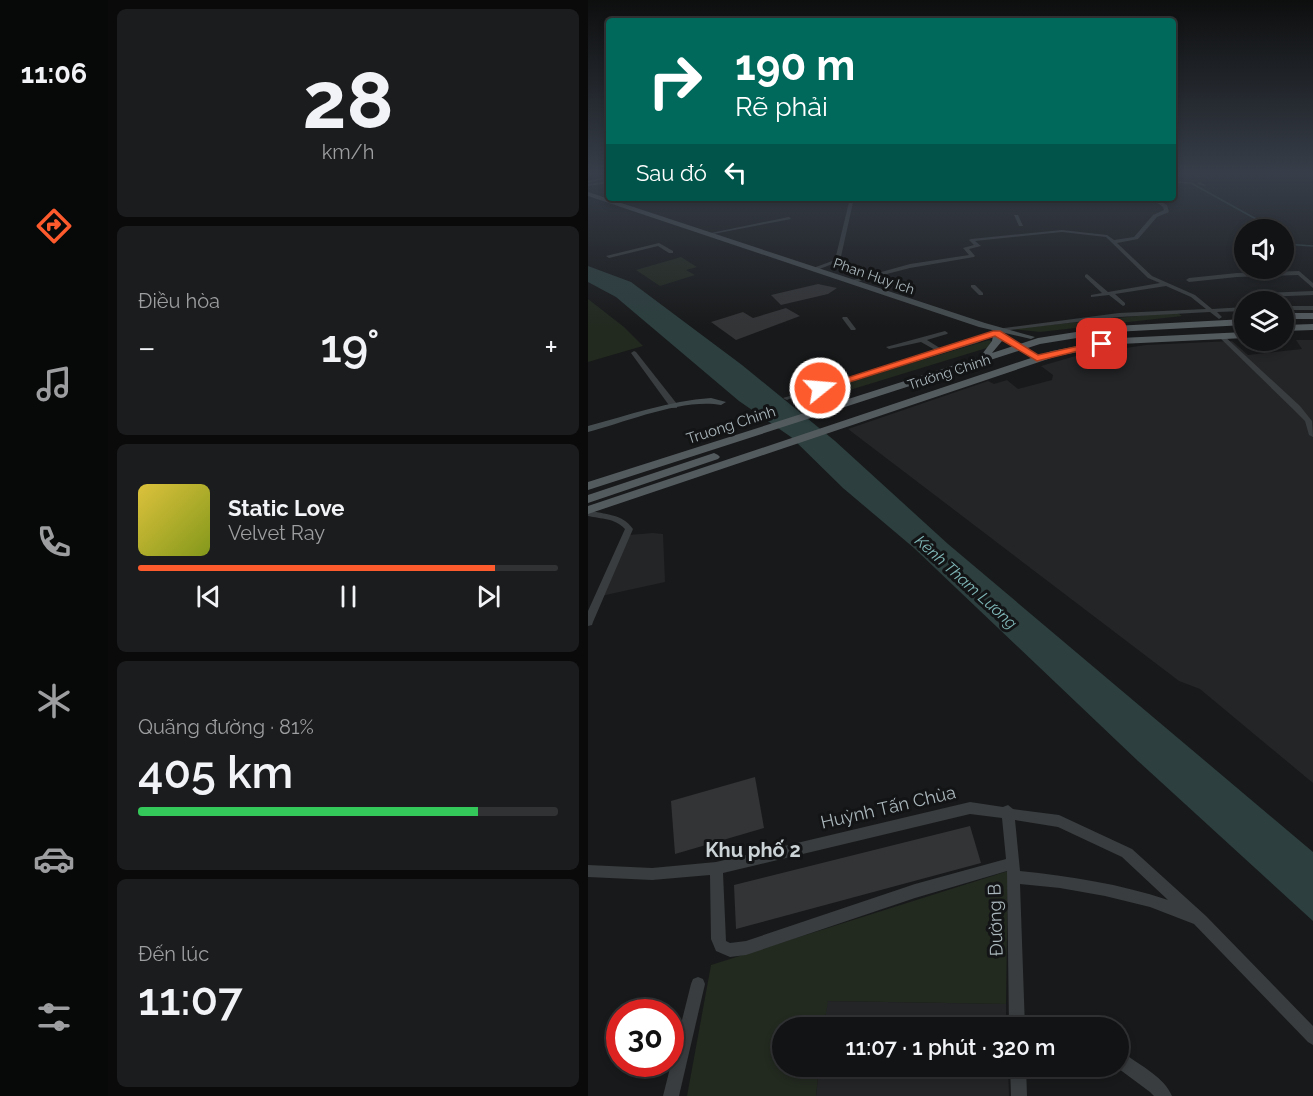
<!DOCTYPE html>
<html lang="vi">
<head>
<meta charset="utf-8">
<style>
  :root { --surface:#121314; --page:#1b1c1d; --text:#f1f3f6; --muted:#9c9ea0; --line:#313234; --accent:#fd5b2d }
  body { margin:0; font-family:Raleway,sans-serif; background:var(--page); color:var(--text); height:100vh; display:flex; flex-direction:column; font-size:22px; white-space:nowrap }
  * { box-sizing:border-box; margin:0 }
  p { font-size:20px; color:var(--muted) }
  .icon { flex:none; width:33px; height:33px; fill:none; stroke:currentColor; stroke-width:2; stroke-linecap:round; stroke-linejoin:round }
  .map { position:relative; flex:1; overflow:hidden }
  .drawer { display:flex; flex-direction:column; gap:9px; padding:9px; background:#0a0a0b; width:480px }
  .drawer>* { flex:none }
  .hud { position:absolute; left:18px; top:18px; width:570px; height:183px; border-radius:6px; box-shadow:0 3px 9px #0003,0 0 0 2px var(--line); background:#00695c; color:#fff; overflow:hidden }
  .fabs { position:absolute; left:646px; top:219px; display:grid; gap:12px }
  .fabs a { display:grid; place-items:center; width:60px; height:60px; border-radius:50%; background:var(--surface); box-shadow:0 3px 9px #0003,0 0 0 2px var(--line); font-size:30px }
  .speed { position:absolute; left:18px; top:999px; display:flex; gap:12px; font-size:30px; font-weight:700; text-align:center }
  .speed>* { display:grid; place-content:center; width:78px; height:78px; border-radius:50%; background:var(--surface); box-shadow:0 3px 9px #0003,0 0 0 2px var(--line); line-height:1 }
  .speed .limit { border:9px solid #d22; background:#fff; color:#111 }
  .pin { position:absolute; display:grid; place-items:center; width:51px; height:51px; color:#fff; margin:-26px; border-radius:12px; box-shadow:0 3px 9px #0006 }
  .me { position:absolute; width:66px; margin:-33px; rotate:73deg; stroke-linejoin:round; filter:drop-shadow(0 0 4px #0008) }
  .turn { display:flex; align-items:center; gap:21px; height:126px; padding:0 30px; font-size:27px }
  .turn .icon { width:78px; height:78px; stroke-width:2.5 }
  .turn b { display:block; font-size:42px; line-height:51px }
  .then { display:flex; align-items:center; height:57px; padding:0 30px; background:#0003; gap:12px; font-size:22px }
  .big { font-size:45px; font-weight:600; line-height:1.1 }
  .drawer .widget { flex:1; display:flex; flex-direction:column; justify-content:center; gap:9px; min-width:0; padding:0 21px; border-radius:9px; background:var(--page) }
  .drawer .dial { align-items:center; gap:0 }
  .dial b { font-size:78px; line-height:1 }
  .song { display:flex; align-items:center; gap:18px }
  .cover { width:72px; height:72px; border-radius:9px; background:linear-gradient(135deg,hsl(50 70% 55%),hsl(70 70% 35%)) }
  .played { height:6px; border-radius:3px; background:linear-gradient(90deg,var(--accent) 85%,var(--line) 85%) }
  .keys { display:flex; justify-content:space-around; direction:ltr }
  .heat { display:flex; justify-content:space-between; align-items:center; font-size:33px; direction:ltr }
  .charge { height:9px; border-radius:4px; background:linear-gradient(90deg,#34c759 81%,var(--line) 0) }
  .trip { position:absolute; left:184px; top:1017px; width:357px; height:60px; border-radius:30px; background:var(--surface); box-shadow:0 3px 9px #0003,0 0 0 2px var(--line); font-weight:600; line-height:60px; text-align:center }
  main { display:flex; flex:1; min-height:0 }
  .tab-bar { display:flex; flex-direction:column; width:108px; justify-content:space-around; align-items:center; background:#070808; color:var(--muted) }
  .tab-bar .icon { width:42px; height:42px }
  .tab-bar .current { color:var(--accent) }
  .tab-bar b { font-size:27px; color:var(--text) }
  .map>svg:first-child { display:block }
  .built { fill:#242527 }
  .green { fill:#22291f }
  .water { fill:#2d3f3f }
  .lines { fill:none; stroke-linecap:round; stroke-linejoin:round }
  .stream { stroke:#2d3f3f; stroke-width:1.5 }
  .building { fill:#333436 }
  .street { fill:#393d3f; fill-rule:evenodd }
  .secondary { fill:#464d50; fill-rule:evenodd }
  .primary { fill:#545b5f; fill-rule:evenodd }
  .route { fill:#fd5b2d; stroke:#a43b1d; stroke-width:1.5 }
  .labels { text-anchor:middle; dominant-baseline:central; stroke-width:6; stroke-linejoin:round; paint-order:stroke }
  .far-street-label { font-size:14px; fill:#a9b6bb; stroke:#131415 }
  .street-label { font-size:15px; fill:#a9b6bb; stroke:#131415 }
  .water-label { font-size:16px; font-style:italic; fill:#7fb6b7; stroke:#131415 }
  .near-street-label { font-size:18px; fill:#a9b6bb; stroke:#131415 }
  .near-neighbourhood-label { font-size:20px; font-weight:bold; fill:#cbd3d6; stroke:#131415 }
</style>
</head>
<body>
<main>
<nav class="tab-bar">
<b>11:06</b>
<svg class="icon current" aria-label="directions" viewBox="0 0 24 24"><path d="M12 3l9 9-9 9-9-9zM9 14v-3h6M13 9l2 2-2 2"/></svg>
<svg class="icon" aria-label="music" viewBox="0 0 24 24"><path d="M9 18V5l10-2v13"/><circle cx="6" cy="18" r="3"/><circle cx="16" cy="16" r="3"/></svg>
<svg class="icon" aria-label="phone" viewBox="0 0 24 24"><path d="M5 4h4l2 5-3 2q2 4 5 5l2-3 5 2v4C11 20 4 13 5 4z"/></svg>
<svg class="icon" aria-label="climate" viewBox="0 0 24 24"><path d="M12 3v18M4 7l16 10M4 17L20 7"/></svg>
<svg class="icon" aria-label="car" viewBox="0 0 24 24"><path d="M5 17H2v-5l4-1 3-4h7l3 4 3 1v5h-3M9 17h6M6 11h13"/><circle cx="7" cy="17" r="2"/><circle cx="17" cy="17" r="2"/></svg>
<svg class="icon" aria-label="filters" viewBox="0 0 24 24"><path d="M4 7h16M4 17h16"/><circle cx="9" cy="7" r="2"/><circle cx="15" cy="17" r="2"/></svg>
</nav>
<section class="drawer">
<div class="widget dial"><b>28</b><p>km/h</p></div>
<div class="widget"><p>Điều hòa</p>
<div class="heat"><a>−</a><b class="big">19°</b><a>+</a></div>
</div>
<div class="widget">
<div class="song"><i class="cover"></i><div><b>Static Love</b><p>Velvet Ray</p></div></div>
<div class="played"></div>
<div class="keys"><svg class="icon" aria-label="previous" viewBox="0 0 24 24"><path d="M18 5L8 12l10 7zM5 5v14"/></svg><svg class="icon" aria-label="pause" viewBox="0 0 24 24"><path d="M8 5v14M16 5v14"/></svg><svg class="icon" aria-label="next" viewBox="0 0 24 24"><path d="M6 5l10 7-10 7zM19 5v14"/></svg></div>
</div>
<div class="widget"><p>Quãng đường · 81%</p><b class="big">405 km</b><div class="charge"></div></div>
<div class="widget"><p>Đến lúc</p><b class="big">11:07</b></div>
</section>
<div class="map">
<svg width="725" height="1096" viewBox="0 0 725 1096">
  <rect width="100%" height="100%" fill="#18191a"/>
  <g class="built">
    <path d="M 708,340 L 725,340 L 725,783 L 612,689 L 591,681 L 260,429 L 400,381 L 406,384 L 419,380 L 430,389 L 464,380 L 465,375 L 453,366 L 491,355 L 558,345 L 644,341 L 660,355 L 714,349 Z"/>
    <path d="M 65,533 L 75,534 L 77,582 L 13,596 L 41,535 Z"/>
    <path d="M 239,1001 L 418,1004 L 418,1027 L 236,1028 Z"/>
    <path d="M 231,1067 L 420,1067 L 421,1096 L 228,1096 Z"/>
  </g>
  <g class="green">
    <path d="M 93,257 L 109,267 L 98,270 L 107,275 L 72,286 L 48,270 Z"/>
    <path d="M 0,299 L 36,327 L 55,346 L 0,362 Z"/>
    <path d="M 588,312 L 594,316 L 452,332 L 423,329 Z"/>
    <path d="M 401,340 L 405,342 L 402,347 L 213,405 L 206,398 Z"/>
    <path d="M 420,871 L 418,1004 L 240,1001 L 236,1027 L 195,1028 L 195,1066 L 231,1067 L 228,1096 L 99,1096 L 123,965 Z"/>
  </g>
  <path class="water" d="M 0,266 L 43,282 L 154,365 L 247,441 L 360,544 L 725,852 L 725,921 L 550,761 L 326,548 L 255,488 L 203,437 L 151,401 L 28,297 L 0,282 Z"/>
  <g class="lines">
    <g class="stream">
      <path d="M 0,182 L 21,177"/>
      <path d="M 585,182 L 603,183 L 668,219 L 661,223 L 672,230"/>
      <path d="M 696,244 L 725,246"/>
    </g>
  </g>
  <g class="building">
    <path d="M 230,284 L 249,288 L 240,294 L 193,305 L 183,295 Z"/>
    <path d="M 198,308 L 212,316 L 148,340 L 123,322 L 155,312 L 165,318 Z"/>
    <path d="M 167,777 L 176,828 L 87,854 L 83,801 Z"/>
    <path d="M 382,826 L 393,863 L 148,929 L 146,885 Z"/>
  </g>
  <g class="lines">
    <g class="street">
      <path d="M 21,181 L 21,183 L 0,186 L 0,184 Z"/>
      <path d="M 610,182 L 618,185 L 616,186 L 610,184 Z"/>
      <path d="M 262,198 L 266,198 L 252,261 L 229,270 L 225,270 L 225,268 L 247,260 Z"/>
      <path d="M 562,198 L 567,198 L 579,205 L 581,212 L 569,217 L 550,239 L 529,243 L 564,276 L 607,295 L 624,309 L 657,307 L 657,311 L 629,312 L 634,317 L 631,319 L 622,312 L 531,317 L 414,331 L 414,329 L 416,328 L 531,313 L 618,309 L 603,297 L 578,286 L 527,294 L 537,303 L 537,305 L 535,306 L 521,295 L 503,297 L 503,295 L 514,293 L 497,277 L 497,275 L 499,274 L 520,292 L 572,283 L 560,278 L 518,237 L 474,232 L 387,241 L 393,246 L 381,249 L 387,256 L 386,257 L 322,268 L 264,283 L 261,281 L 322,264 L 381,255 L 375,248 L 386,245 L 381,240 L 383,239 L 474,230 L 519,235 L 526,240 L 546,237 L 565,215 L 576,210 L 575,207 Z"/>
      <path d="M 426,215 L 430,215 L 435,226 L 431,226 Z"/>
      <path d="M 201,217 L 203,219 L 120,235 L 118,234 Z"/>
      <path d="M 71,243 L 85,251 L 85,253 L 81,253 L 70,246 L 21,258 L 18,256 Z"/>
      <path d="M 711,271 L 725,283 L 725,288 L 710,275 L 649,277 L 601,282 L 598,280 L 601,278 L 649,273 Z"/>
      <path d="M 383,285 L 387,285 L 395,293 L 395,295 L 391,295 L 383,287 Z"/>
      <path d="M 725,291 L 725,295 L 676,297 L 673,295 L 676,293 Z"/>
      <rect x="696" y="306" width="29" height="4"/>
      <path d="M 255,317 L 259,317 L 268,329 L 267,330 L 263,330 L 254,318 Z"/>
      <path d="M 357,331 L 360,333 L 359,334 L 339,340 L 355,350 L 385,341 L 407,332 L 412,333 L 389,343 L 201,399 L 199,400 L 195,398 L 349,351 L 333,342 L 301,349 L 298,347 Z"/>
      <path d="M 630,334 L 634,334 L 712,406 L 724,421 L 725,437 L 721,435 L 717,421 L 706,410 L 630,336 Z"/>
      <path d="M 46,351 L 48,352 L 89,404 L 89,408 L 83,408 L 43,353 Z"/>
      <path d="M 0,510 C 17,515 34,513 45,529 L 5,622 L 4,625 L 0,626 L 0,611 L 37,529 C 27,518 13,519 0,516 Z"/>
      <path d="M 382,802 L 415,807 L 420,805 L 425,809 L 471,815 L 544,849 L 618,916 L 725,1026 L 725,1045 L 720,1042 L 606,924 L 562,907 L 517,896 L 472,888 L 432,884 L 437,1028 L 421,1028 L 419,871 L 327,898 L 158,955 L 142,957 L 128,951 L 123,939 L 122,875 L 64,880 L 0,877 L 0,865 L 64,868 L 128,862 ZM 382,814 L 414,818 L 418,859 L 327,884 L 158,941 L 142,943 L 138,941 L 135,873 ZM 427,820 L 470,827 L 534,857 L 580,900 C 532,884 482,876 432,871 Z"/>
      <path d="M 110,977 L 115,979 L 117,984 L 91,1096 L 75,1096 L 103,984 L 105,979 Z"/>
      <path d="M 531,1052 L 537,1054 C 553,1066 576,1077 584,1096 L 566,1096 L 562,1092 L 527,1066 L 531,1066 Z"/>
      <path d="M 422,1066 L 438,1066 L 439,1096 L 423,1096 Z"/>
    </g>
    <g class="secondary">
      <path d="M 0,192 L 397,323 L 447,337 L 443,339 L 391,327 L 0,196 Z"/>
      <path d="M 123,398 L 138,402 L 133,405 C 95,398 38,422 0,432 L 0,426 C 41,415 81,401 123,398 Z"/>
    </g>
    <g class="primary">
      <rect x="696" y="313" width="29" height="6"/>
      <path d="M 657,319 L 657,325 L 526,332 L 452,344 L 0,490 L 0,482 L 392,357 L 404,341 L 406,331 L 412,331 L 414,341 L 404,353 L 450,338 L 526,326 Z"/>
      <path d="M 725,324 L 725,330 L 696,331 L 696,325 Z"/>
      <path d="M 657,332 L 657,338 L 532,344 L 469,356 L 0,514 L 0,506 L 464,351 L 532,338 Z"/>
      <path d="M 126,453 L 130,455 L 132,457 L 130,459 L 0,503 L 0,495 Z"/>
    </g>
  </g>
  <linearGradient id="sky" x2="0" y2="1"><stop stop-color="#0d0e0e"/><stop offset="0.53" stop-color="#373e49"/><stop offset="1" stop-color="#373e49" stop-opacity="0"/></linearGradient>
  <rect width="725" height="327" fill="url(#sky)"/>
  <path class="route" d="M 405,331 L 412,331 L 450,355 L 514,341 L 519,344 L 449,361 L 407,336 L 236,390 L 227,388 Z"/>
  <g class="labels">
    <g class="far-street-label">
      <text transform="translate(286 276) rotate(19)">Phan Huy Ich</text>
      <text transform="translate(361 372) rotate(-18)">Trường Chinh</text>
    </g>
    <g class="street-label">
      <text transform="translate(143 425) rotate(-18)">Truong Chinh</text>
    </g>
    <g class="water-label">
      <text transform="translate(378 582) rotate(42)">Kênh Tham Lương</text>
    </g>
    <g class="near-street-label">
      <text transform="translate(300 807) rotate(-13)">Huỳnh Tấn Chùa</text>
      <text transform="translate(407 920) rotate(-92)">Đường B</text>
    </g>
    <g class="near-neighbourhood-label">
      <text x="165" y="850">Khu phố 2</text>
    </g>
  </g>
</svg>
<div class="fabs">
<a><svg class="icon" aria-label="sound" viewBox="0 0 24 24"><path d="M4 9h4l5-4v14l-5-4H4zM17 9q2 3 0 6"/></svg></a>
<a><svg class="icon" aria-label="layers" viewBox="0 0 24 24"><path d="M12 4l9 5-9 5-9-5zM3 14l9 5 9-5"/></svg></a>
</div>
<div class="speed"><div class="limit">30</div></div>
<div class="pin" style="left:514px;top:344px;background:#d93025"><svg class="icon" aria-label="arrive" viewBox="0 0 24 24"><path d="M6 21V4h12l-3 4 3 4H6"/></svg></div>
<svg class="me" style="left:232px;top:388px" viewBox="-20 -20 40 40"><circle r="17" fill="#fd5b2d" stroke="#fff" stroke-width="3"/><path d="M0-11L8 9 0 5-8 9z" fill="#fff"/></svg>
<div class="trip">11:07 · 1 phút · 320 m</div>
<div class="hud">
<div class="turn"><svg class="icon" aria-label="right" viewBox="0 0 24 24"><path d="M7 20v-9h11M14 6l5 5-5 5"/></svg><div><b>190 m</b>Rẽ phải</div></div>
<div class="then">Sau đó<svg class="icon" aria-label="left" viewBox="0 0 24 24"><path d="M17 20v-9H6M10 6l-5 5 5 5"/></svg></div>
</div>
</div>
</main>
</body>
</html>
